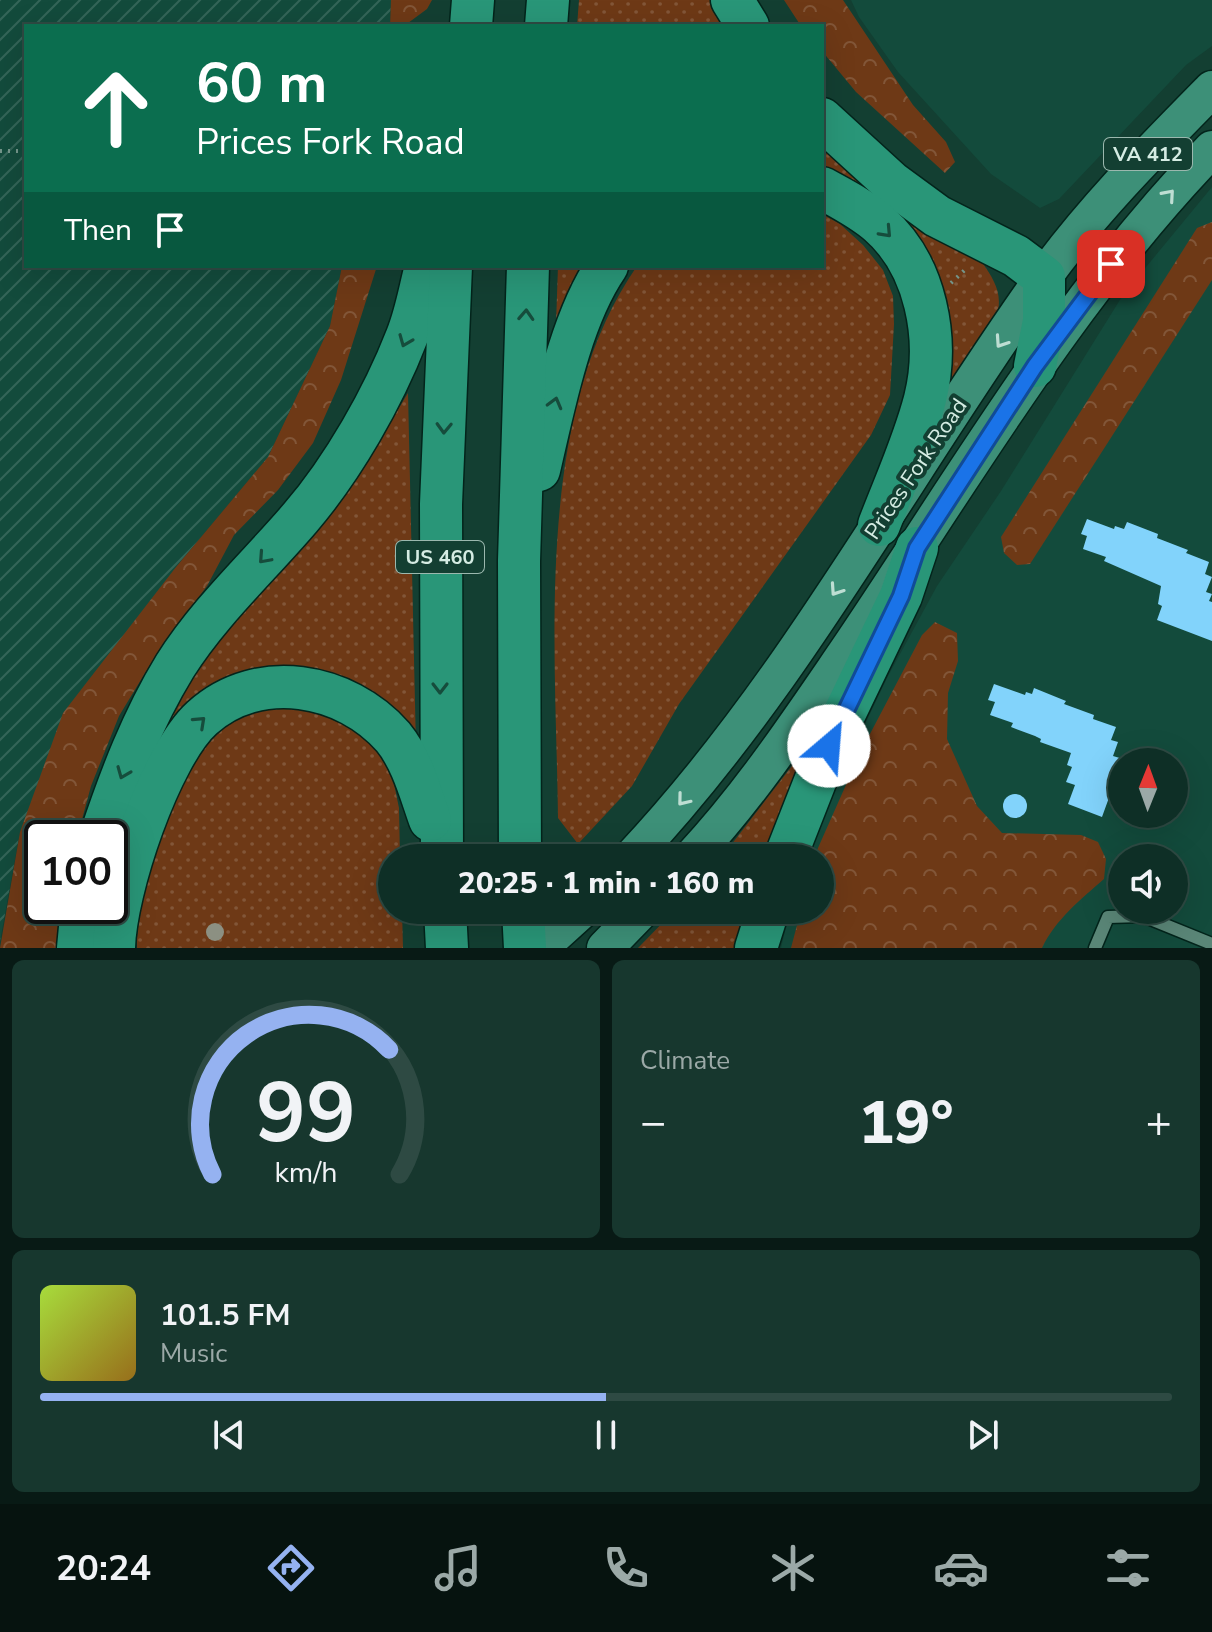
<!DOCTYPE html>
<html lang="en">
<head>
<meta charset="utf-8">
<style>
  :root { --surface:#0e2f26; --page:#17372e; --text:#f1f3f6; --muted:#9ba9a7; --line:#2e4a43; --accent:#95b2f1 }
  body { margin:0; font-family:"Nunito Sans",sans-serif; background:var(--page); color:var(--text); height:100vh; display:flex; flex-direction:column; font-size:30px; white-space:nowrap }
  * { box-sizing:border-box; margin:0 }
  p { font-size:26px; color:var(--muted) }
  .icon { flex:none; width:44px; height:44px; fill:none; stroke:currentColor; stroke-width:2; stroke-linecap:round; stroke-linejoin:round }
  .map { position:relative; height:948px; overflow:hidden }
  .panel { display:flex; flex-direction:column; gap:12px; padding:12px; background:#081a15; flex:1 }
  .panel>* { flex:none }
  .top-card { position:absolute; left:24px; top:24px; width:800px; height:244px; border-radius:0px; box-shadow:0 8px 32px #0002,0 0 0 2px var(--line); background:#0b6e4f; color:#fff; overflow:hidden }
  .needle { width:52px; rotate:1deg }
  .fabs { position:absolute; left:1108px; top:748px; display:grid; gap:16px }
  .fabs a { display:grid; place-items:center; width:80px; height:80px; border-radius:50%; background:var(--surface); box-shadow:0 8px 32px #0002,0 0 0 2px var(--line); font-size:40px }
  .speed { position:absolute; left:24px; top:820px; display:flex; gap:16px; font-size:40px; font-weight:700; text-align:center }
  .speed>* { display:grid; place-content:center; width:104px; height:104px; border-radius:50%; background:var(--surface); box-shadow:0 8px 32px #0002,0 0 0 2px var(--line); line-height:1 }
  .speed .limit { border:4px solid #111; border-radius:12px; background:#fff; color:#111 }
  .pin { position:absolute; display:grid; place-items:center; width:68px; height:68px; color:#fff; margin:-34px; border-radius:16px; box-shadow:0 4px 12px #0006 }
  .me { position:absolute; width:88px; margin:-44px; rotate:27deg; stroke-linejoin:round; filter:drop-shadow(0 0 6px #0008) }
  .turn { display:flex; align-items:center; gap:28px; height:168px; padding:0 40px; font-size:36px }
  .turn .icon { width:104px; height:104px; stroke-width:2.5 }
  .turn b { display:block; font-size:56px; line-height:68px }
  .then { display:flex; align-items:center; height:76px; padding:0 40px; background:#0003; gap:16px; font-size:30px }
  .big { font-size:60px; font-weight:800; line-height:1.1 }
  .panel .widget { flex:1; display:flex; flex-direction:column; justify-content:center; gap:12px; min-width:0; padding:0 28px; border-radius:12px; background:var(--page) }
  .panel .dial { align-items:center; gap:0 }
  .dial svg { height:208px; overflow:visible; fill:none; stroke:var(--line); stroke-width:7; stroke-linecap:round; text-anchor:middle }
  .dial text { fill:var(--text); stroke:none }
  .song { display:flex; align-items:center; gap:24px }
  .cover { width:96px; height:96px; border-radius:12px; background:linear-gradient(135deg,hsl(80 70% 55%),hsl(40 70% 35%)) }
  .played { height:8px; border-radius:4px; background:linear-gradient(90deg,var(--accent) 50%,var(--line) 50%) }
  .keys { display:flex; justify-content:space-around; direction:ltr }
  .heat { display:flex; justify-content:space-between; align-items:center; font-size:44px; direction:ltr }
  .panel .tiles { flex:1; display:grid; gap:12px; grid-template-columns:1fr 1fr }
  .widget:last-child { grid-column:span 2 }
  .trip { position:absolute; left:378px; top:844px; width:456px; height:80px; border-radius:40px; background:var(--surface); box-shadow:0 8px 32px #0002,0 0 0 2px var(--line); font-weight:800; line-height:80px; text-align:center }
  .dock { display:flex; height:128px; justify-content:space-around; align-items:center; background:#06130f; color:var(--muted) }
  .dock .icon { width:56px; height:56px }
  .dock .on { color:var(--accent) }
  .dock b { font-size:36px; color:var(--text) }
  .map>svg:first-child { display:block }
  .built { fill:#134b3c; fill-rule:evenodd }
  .industrial { fill:url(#industrial-furrows) }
  .grass { fill:url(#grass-dots) }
  .forest { fill:url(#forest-crowns) }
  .building { fill:#82d3fb }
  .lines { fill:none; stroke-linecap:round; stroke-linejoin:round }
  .service-casing { stroke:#03241b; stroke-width:15 }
  .primary-casing { stroke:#03241b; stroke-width:39 }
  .motorway-casing { stroke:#03241b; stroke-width:45 }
  .path { stroke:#74958a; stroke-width:4; stroke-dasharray:2 6; stroke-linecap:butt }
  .service { stroke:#5a8677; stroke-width:12 }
  .primary { stroke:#3d9078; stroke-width:36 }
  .motorway { stroke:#299678; stroke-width:42 }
  .tree { fill:#8c9082 }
  .oneway { stroke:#beded3 }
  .oneway2 { stroke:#164c3c }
  .route-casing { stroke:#114b97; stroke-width:20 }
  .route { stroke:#1a73e8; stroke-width:14 }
  .labels { text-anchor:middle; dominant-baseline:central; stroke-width:8; stroke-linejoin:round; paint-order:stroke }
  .shield { fill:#133f32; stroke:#9bb8ae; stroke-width:2 }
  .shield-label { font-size:20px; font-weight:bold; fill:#d5ece3 }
  .street-label { font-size:22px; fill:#d5ece3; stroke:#133f32 }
</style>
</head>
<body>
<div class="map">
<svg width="1212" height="948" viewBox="0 0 1212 948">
  <defs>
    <pattern id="industrial-furrows" width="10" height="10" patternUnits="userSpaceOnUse" patternTransform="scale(2)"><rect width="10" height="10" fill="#134b3c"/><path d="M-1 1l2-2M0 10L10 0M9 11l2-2" fill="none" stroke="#346558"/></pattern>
    <pattern id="grass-dots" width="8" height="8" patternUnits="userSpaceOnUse" patternTransform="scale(2)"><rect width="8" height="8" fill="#6e3916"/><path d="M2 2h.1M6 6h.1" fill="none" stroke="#825638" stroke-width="1.8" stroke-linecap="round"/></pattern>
    <pattern id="forest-crowns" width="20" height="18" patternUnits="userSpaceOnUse" patternTransform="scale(2)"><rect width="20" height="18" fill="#6e3916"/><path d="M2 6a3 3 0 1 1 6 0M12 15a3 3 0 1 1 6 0" fill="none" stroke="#825638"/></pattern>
  </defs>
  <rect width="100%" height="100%" fill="#133f32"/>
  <g class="built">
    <path d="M 851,0 L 1212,0 L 1212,46 L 1186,65 L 1059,199 L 1040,208 L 991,174 L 898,72 L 859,17 Z"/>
    <path d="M 1212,187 L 1212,948 L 781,948 L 790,910 L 820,910 L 820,858 L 808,858 L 840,777 L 887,678 L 937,586 L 1001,491 L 1123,295 ZM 1122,762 L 1174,762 L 1174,814 L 1122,814 ZM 1122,858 L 1174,858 L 1174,910 L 1122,910 Z"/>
  </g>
  <path class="industrial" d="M 0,0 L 391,0 L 390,26 L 26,26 L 26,266 L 342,266 L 330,326 L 268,457 L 176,567 L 20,832 L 0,941 Z"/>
  <g class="grass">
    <path d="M 579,0 L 717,0 L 734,26 L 577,26 Z"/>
    <path d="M 822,136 L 982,262 C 994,280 1003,293 997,315 L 924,424 L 940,325 L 822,174 Z"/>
    <path d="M 822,214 L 840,224 L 863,245 L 883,270 L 893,296 L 894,324 L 890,395 L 871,435 L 679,704 L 632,786 L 578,844 L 558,818 C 556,644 533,416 637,266 L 822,266 Z"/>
    <path d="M 558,266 L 593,266 L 555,354 Z"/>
    <path d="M 408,393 L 416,747 L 320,674 L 285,666 L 249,671 L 110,890 L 110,845 L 127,798 L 192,673 L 361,470 Z"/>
    <path d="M 287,704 L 344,719 L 380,752 L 392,774 L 399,808 L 400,858 L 392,858 L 392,910 L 402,910 L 403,948 L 137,948 C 136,897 180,764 219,731 C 239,715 263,710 287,704 Z"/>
    <path d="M 832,714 L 770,858 L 721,858 Z"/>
    <path d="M 675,910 L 755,910 L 744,948 L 638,948 Z"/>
  </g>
  <g class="forest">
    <path d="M 391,0 L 432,0 L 427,9 L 408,23 L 408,26 L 390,26 Z"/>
    <path d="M 784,0 L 843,0 L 913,105 L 946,142 L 955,162 L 945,173 L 856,92 L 822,51 L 822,26 L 801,26 Z"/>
    <path d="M 1212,222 L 1212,280 L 1030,564 L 1017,565 L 1004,553 L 1001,537 L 1197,228 Z"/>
    <path d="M 342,266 L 377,266 L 341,380 L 313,443 L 278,490 L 234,535 L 207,586 L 159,650 L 119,716 L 91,786 L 77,838 L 42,838 L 42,906 L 65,906 L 61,948 L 0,948 L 20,832 L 63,713 L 176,567 L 268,457 L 330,326 Z"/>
    <path d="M 935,622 L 957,633 L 958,661 L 948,693 L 947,739 L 977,806 L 1002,833 L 1081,835 L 1098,842 L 1106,859 L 1104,879 C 1081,899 1055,920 1042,948 L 791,948 L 801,910 L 820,910 L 820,858 L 814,857 L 861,751 L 922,635 Z"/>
  </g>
  <g class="building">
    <path d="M 1087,519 L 1114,529 L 1115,526 L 1124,529 L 1127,522 L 1158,534 L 1157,538 L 1188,550 L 1186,553 L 1209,562 L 1205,574 L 1212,577 L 1206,592 L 1212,594 L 1209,601 L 1212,602 L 1212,641 L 1157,620 L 1162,606 L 1158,604 L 1161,586 L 1104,561 L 1106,557 L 1083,549 L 1087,536 L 1081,534 Z"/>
    <path d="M 994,684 L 1025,695 L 1026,692 L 1032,694 L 1034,688 L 1066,701 L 1064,704 L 1094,715 L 1093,719 L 1116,727 L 1111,740 L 1118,742 L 1113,756 L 1123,759 L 1102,817 L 1068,804 L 1075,785 L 1066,782 L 1072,767 L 1067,765 L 1071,753 L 1040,742 L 1041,739 L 1035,736 L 1011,727 L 1013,723 L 990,715 L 995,702 L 988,700 Z"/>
    <circle cx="1015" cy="806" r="12"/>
  </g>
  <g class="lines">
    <g class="service-casing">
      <path id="service" d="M 1095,948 L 1108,917 L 1143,916 L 1212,944"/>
    </g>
    <g class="primary-casing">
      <g id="primary">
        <path d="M 631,858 C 794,685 905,471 1043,278 C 1093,209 1153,149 1212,89"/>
        <path d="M 691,858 C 749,796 797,724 845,654 C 962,482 1066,300 1212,149"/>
        <path d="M 540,948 L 582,910"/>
        <path d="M 605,948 L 642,910"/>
      </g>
    </g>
    <g class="motorway-casing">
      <g id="motorway">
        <path d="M 732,0 L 748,26"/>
        <path d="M 471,26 L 473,0"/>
        <path d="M 546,26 L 548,0"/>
        <path d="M 822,119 L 892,183 L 937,216 L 1016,256 L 1044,277 L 1044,321 L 1035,366"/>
        <path d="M 822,188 C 842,199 862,209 879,224 C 926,265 940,339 925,399 C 914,442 895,483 879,525"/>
        <path d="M 539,470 C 554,406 570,320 607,266"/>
        <path d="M 100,838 C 120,778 142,720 175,666 C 209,612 258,567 300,518 C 343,468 383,398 407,336 C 416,314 420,289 426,266"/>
        <path d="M 442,858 L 441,504 L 451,266"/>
        <path d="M 520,858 L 519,561 L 528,266"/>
        <path d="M 785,858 L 829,746 L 901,596 L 917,548"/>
        <path d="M 445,910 L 447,948"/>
        <path d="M 523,910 L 525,948"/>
        <path d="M 78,948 L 82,906"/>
        <path d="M 114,948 C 115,891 160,756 202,718 C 258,667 346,683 393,737 C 412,760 420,792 430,820"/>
        <path d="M 756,948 L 768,910"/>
      </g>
    </g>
    <g class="path">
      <path d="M 0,151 L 26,151"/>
      <path d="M 951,283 L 968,267"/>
    </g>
    <use href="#service" class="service"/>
    <use href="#primary" class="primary"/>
    <use href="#motorway" class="motorway"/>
  </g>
  <circle class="tree" cx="215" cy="932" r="9"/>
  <defs><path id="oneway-chevron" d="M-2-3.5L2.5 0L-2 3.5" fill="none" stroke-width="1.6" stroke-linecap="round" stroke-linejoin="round" transform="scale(2)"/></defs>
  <g class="oneway">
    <use href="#oneway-chevron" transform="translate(1169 195) rotate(-49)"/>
    <use href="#oneway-chevron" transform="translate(1001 342) rotate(124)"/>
    <use href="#oneway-chevron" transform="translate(836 590) rotate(124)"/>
    <use href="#oneway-chevron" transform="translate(683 800) rotate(129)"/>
  </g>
  <g class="oneway2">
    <use href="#oneway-chevron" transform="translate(886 232) rotate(47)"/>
    <use href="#oneway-chevron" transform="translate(526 315) rotate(-87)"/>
    <use href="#oneway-chevron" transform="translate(405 341) rotate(112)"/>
    <use href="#oneway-chevron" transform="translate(555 403) rotate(-75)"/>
    <use href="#oneway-chevron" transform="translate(444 428) rotate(92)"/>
    <use href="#oneway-chevron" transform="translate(264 558) rotate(132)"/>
    <use href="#oneway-chevron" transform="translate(440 688) rotate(90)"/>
    <use href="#oneway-chevron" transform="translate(200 722) rotate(-43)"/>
    <use href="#oneway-chevron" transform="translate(123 773) rotate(112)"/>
  </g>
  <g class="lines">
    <g class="route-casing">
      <path id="route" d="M 829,746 L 901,596 L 917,548 L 1035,366 L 1111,264"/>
    </g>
    <use href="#route" class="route"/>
  </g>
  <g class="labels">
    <g class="shield">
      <rect x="1104" y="138" width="88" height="32" rx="6"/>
      <rect x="396" y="541" width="88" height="32" rx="6"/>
    </g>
    <g class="shield-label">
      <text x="1148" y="154">VA 412</text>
      <text x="440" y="557">US 460</text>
    </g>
    <g class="street-label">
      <text transform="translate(916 469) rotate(-56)">Prices Fork Road</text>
    </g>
  </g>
</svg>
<div class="fabs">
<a><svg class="needle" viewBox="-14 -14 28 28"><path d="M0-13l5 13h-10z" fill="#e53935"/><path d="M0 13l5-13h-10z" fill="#9ba9a7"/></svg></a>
<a><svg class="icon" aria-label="sound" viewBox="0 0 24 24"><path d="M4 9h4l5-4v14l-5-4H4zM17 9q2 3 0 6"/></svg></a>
</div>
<div class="speed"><div class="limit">100</div></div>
<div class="pin" style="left:1111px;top:264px;background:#d93025"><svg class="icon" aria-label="arrive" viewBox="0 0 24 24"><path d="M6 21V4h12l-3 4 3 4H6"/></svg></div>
<svg class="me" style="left:829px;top:746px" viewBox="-20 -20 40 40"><circle r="19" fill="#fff"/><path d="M0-13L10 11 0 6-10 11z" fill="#1a73e8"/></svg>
<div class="trip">20:25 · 1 min · 160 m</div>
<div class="top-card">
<div class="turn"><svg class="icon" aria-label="ahead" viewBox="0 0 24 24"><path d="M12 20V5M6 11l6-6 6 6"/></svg><div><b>60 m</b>Prices Fork Road</div></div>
<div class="then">Then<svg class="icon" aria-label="arrive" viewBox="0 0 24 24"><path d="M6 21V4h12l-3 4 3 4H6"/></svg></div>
</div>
</div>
<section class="panel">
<div class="tiles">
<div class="widget dial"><svg viewBox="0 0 100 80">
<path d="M14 69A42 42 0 1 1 86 69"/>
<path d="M14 69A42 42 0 0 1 82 21" stroke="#95b2f1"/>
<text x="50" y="56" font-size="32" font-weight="700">99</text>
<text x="50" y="72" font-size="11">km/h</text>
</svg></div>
<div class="widget"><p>Climate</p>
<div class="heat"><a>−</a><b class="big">19°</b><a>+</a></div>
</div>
<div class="widget">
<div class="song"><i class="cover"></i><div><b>101.5 FM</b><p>Music</p></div></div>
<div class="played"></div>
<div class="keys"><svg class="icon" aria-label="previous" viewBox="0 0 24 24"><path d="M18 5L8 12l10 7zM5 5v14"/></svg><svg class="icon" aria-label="pause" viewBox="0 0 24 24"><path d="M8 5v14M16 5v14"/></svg><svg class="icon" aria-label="next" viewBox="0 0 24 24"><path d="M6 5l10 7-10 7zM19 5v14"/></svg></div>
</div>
</div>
</section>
<nav class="dock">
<b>20:24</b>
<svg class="icon on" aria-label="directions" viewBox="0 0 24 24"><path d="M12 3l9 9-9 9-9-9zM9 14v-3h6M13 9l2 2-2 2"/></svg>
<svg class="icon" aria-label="music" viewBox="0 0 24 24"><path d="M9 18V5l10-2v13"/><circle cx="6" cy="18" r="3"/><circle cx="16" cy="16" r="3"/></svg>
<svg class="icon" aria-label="phone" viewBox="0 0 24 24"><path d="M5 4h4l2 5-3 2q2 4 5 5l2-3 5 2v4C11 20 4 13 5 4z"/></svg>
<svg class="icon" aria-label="climate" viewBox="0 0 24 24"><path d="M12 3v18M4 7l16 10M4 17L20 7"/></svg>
<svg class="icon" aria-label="car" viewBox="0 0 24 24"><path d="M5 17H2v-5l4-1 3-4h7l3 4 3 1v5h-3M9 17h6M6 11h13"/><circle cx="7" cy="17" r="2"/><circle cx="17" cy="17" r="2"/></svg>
<svg class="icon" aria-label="filters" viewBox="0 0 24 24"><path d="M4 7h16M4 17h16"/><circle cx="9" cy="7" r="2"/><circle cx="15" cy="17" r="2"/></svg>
</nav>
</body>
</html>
